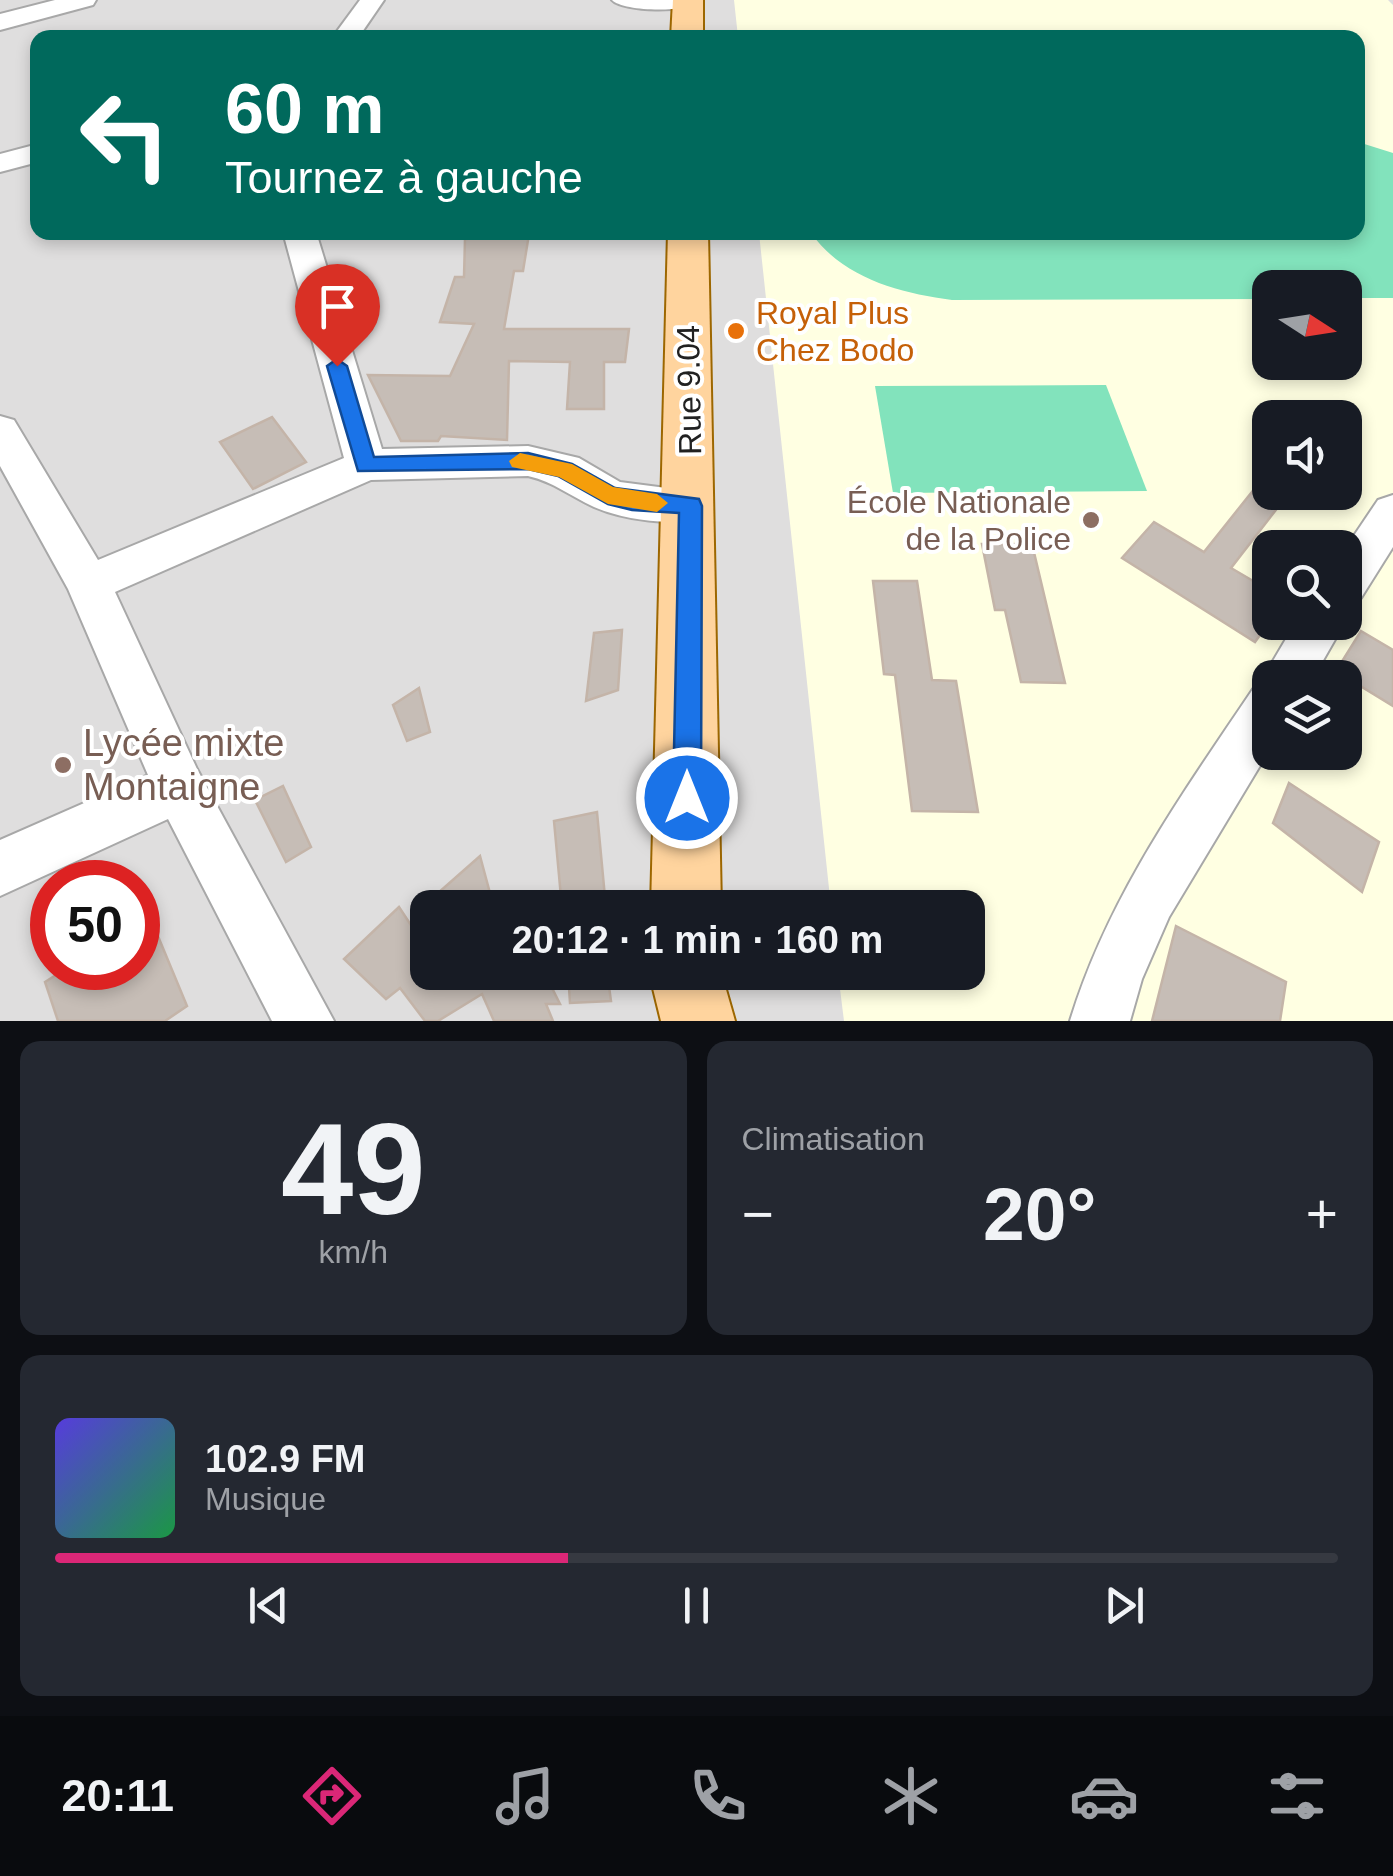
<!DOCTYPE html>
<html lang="fr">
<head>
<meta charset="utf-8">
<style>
  :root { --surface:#171b24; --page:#242831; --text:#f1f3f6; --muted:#9ea1a6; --line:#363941; --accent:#db2777 }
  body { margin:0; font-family:Arial,sans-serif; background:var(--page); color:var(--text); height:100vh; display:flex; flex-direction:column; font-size:38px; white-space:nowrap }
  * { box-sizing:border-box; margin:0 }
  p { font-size:32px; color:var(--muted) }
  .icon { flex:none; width:55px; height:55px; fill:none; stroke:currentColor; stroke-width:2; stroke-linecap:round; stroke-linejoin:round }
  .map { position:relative; height:1021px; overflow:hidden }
  .panel { display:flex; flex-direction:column; gap:20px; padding:20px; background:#0d0f14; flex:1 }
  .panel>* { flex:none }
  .hud { position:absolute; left:30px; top:30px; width:1335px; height:210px; border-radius:20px; box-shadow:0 5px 15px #0003; background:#00695c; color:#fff; overflow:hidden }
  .needle { width:65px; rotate:102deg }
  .fabs { position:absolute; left:1252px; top:270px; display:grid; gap:20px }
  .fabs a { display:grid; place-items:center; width:110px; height:110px; border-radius:20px; background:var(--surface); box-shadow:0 5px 15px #0003; font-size:50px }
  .speed { position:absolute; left:30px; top:860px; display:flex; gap:20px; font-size:50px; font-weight:700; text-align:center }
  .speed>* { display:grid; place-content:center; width:130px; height:130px; border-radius:50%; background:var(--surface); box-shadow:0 5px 15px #0003; line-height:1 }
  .speed .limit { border:15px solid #d22; background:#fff; color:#111 }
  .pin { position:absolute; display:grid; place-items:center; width:85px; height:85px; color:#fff; margin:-102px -42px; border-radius:50% 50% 50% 0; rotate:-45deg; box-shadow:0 0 10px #0007 }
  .pin .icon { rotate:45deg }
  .me { position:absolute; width:110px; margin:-55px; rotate:0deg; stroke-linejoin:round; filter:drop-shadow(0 0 8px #0008) }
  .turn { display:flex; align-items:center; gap:35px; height:210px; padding:0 30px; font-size:45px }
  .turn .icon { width:130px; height:130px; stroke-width:2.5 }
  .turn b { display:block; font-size:70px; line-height:85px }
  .big { font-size:75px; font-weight:700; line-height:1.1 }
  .panel .widget { flex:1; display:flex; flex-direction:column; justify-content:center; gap:15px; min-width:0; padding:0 35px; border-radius:20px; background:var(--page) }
  .panel .dial { align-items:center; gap:0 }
  .dial b { font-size:130px; line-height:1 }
  .song { display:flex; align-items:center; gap:30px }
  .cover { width:120px; height:120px; border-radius:15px; background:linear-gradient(135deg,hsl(250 70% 55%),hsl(140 70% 35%)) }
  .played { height:10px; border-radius:5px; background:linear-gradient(90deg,var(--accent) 40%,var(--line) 40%) }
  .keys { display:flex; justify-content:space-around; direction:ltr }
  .heat { display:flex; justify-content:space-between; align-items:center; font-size:55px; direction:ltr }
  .panel .tiles { flex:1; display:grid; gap:20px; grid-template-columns:1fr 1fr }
  .widget:last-child { grid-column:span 2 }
  .trip { position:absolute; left:410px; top:890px; width:575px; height:100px; border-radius:20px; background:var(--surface); box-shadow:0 5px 15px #0003; font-weight:700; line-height:100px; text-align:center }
  .tab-bar { display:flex; height:160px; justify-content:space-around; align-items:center; background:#090b0e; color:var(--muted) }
  .tab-bar .icon { width:70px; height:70px }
  .tab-bar .current { color:var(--accent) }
  .tab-bar b { font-size:45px; color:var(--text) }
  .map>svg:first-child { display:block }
  .residential { fill:#dfdede; fill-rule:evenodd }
  .education { fill:#ffffe2; fill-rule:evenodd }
  .pitch { fill:#82e3bc }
  .building { fill:#c6bdb6; stroke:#c4b4a8; stroke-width:2.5 }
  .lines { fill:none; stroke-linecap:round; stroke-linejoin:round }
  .minor-casing { stroke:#a8a8a8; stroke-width:4 }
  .major-casing { stroke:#9d6700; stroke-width:4 }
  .minor { fill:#fff; fill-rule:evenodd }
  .major { fill:#ffd49e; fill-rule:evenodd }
  .route { fill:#1a73e8; stroke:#114b97; stroke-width:2.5 }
  .slow { fill:#f59e0b }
  .food-dot { fill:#e8710a; stroke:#fff; stroke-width:4 }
  .education-dot { fill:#8d6e63; stroke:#fff; stroke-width:4 }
  .labels { text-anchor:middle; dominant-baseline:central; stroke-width:8; stroke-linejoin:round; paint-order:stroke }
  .food-label { font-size:32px; fill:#c56008; stroke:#fff; text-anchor:start }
  .street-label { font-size:32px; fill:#212121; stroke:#fff }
  .education-label { font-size:32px; fill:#785e54; stroke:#fff; text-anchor:end }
  .near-education-label { font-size:38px; fill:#785e54; stroke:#fff; text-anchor:start }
</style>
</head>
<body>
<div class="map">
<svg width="1393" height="1021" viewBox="0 0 1393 1021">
  <rect width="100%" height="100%" fill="#f1eee7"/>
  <path class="residential" d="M 0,0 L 1393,0 L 1393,1021 L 0,1021 ZM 38,38 L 1358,38 L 1358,232 L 38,232 ZM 1270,288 L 1345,288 L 1345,362 L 1270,362 ZM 1270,418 L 1345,418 L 1345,492 L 1270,492 ZM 1270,548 L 1345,548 L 1345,622 L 1270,622 ZM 1270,678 L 1345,678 L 1345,752 L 1270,752 ZM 52,882 L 138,882 L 138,968 L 52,968 ZM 428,908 L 968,908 L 968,972 L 428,972 Z"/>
  <path class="education" d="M 734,0 L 1388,0 L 1393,5 L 1393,1021 L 844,1021 L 838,973 L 968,972 L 968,908 L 831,907 L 759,233 L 1358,232 L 1358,38 L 738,37 ZM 1270,288 L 1345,288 L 1345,362 L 1270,362 ZM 1270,418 L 1345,418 L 1345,492 L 1270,492 ZM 1270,548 L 1345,548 L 1345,622 L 1270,622 ZM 1270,678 L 1345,678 L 1345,752 L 1270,752 Z"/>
  <g class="pitch">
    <path d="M 1358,142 L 1393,153 L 1393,298 L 1345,298 L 1345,288 L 1270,288 L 1270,299 L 952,300 C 899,293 843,278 811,233 L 1358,232 Z"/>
    <path d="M 1106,385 L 1147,491 L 893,493 L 875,386 Z"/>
  </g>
  <g class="building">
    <path d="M 529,234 L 523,271 L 514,271 L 504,329 L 629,329 L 625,362 L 604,362 L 604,409 L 567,409 L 570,362 L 509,361 L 507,440 L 441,436 L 438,441 L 401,441 L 368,375 L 450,376 L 474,324 L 440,322 L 455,277 L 464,277 L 465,239 Z"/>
    <path d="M 272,417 L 306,462 L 253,489 L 220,442 Z"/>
    <path d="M 1263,478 L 1270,482 L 1270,492 L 1289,493 L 1231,568 L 1270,591 L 1270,621 L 1255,642 L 1122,558 L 1154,522 L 1204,552 Z"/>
    <path d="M 982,544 L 1032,544 L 1065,683 L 1021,682 L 1005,610 L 995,610 Z"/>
    <path d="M 873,581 L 917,581 L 932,680 L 956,681 L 978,812 L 912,811 L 895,675 L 884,674 Z"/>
    <path d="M 622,630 L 618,690 L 586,701 L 594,633 Z"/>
    <path d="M 1361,631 L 1393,650 L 1393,706 L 1336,671 Z"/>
    <path d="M 419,688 L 430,732 L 407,741 L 393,705 Z"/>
    <path d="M 1289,783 L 1379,842 L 1362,892 L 1273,823 Z"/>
    <path d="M 283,786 L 311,847 L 286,862 L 255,800 Z"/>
    <path d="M 597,812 L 606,908 L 562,908 L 554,821 Z"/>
    <path d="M 480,856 L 494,908 L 421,908 Z"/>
    <path d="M 138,888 L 187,1006 L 165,1021 L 58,1021 L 45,982 L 67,968 L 138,968 Z"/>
    <path d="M 399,907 L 428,951 L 428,972 L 544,972 L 560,1004 L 546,1004 L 553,1021 L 494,1021 L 482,994 L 438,1021 L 425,1021 L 400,988 L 386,999 L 344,959 Z"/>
    <path d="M 1176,926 L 1286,982 L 1280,1021 L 1152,1021 Z"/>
    <path d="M 568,972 L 607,972 L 611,1001 L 570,1003 Z"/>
  </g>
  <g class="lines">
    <g class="minor-casing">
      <g id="minor">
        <path d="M 55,0 L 96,0 L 93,5 L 0,30 L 0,14 Z"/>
        <path d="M 360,0 L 384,0 L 358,38 L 332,38 Z"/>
        <path d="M 612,0 L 700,0 L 700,1 C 689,13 623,12 612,0 Z"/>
        <path d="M 38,144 L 38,162 L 0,172 L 0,154 Z"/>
        <path d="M 283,232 L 316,232 L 382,449 L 528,446 L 579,458 L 620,482 L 705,493 L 711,505 L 705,517 C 673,527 624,520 594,507 C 570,496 554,482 528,476 L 371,480 L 115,592 L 197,769 L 334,1021 L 272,1021 L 168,819 L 0,896 L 0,840 L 148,775 L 68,589 L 0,466 L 0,416 L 14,420 L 98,560 L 344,458 Z"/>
        <path d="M 1393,495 L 1393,547 L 1361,598 L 1345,604 L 1345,549 L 1378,500 Z"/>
        <path d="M 1296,622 L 1345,622 L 1313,678 L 1270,678 L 1270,749 L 1169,917 L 1142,979 L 1130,1021 L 1070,1021 C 1108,897 1181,796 1253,689 L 1266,684 L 1263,678 Z"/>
      </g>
    </g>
    <g class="major-casing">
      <g id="major">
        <path d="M 673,0 L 703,0 L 703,38 L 671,38 Z"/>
        <path d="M 668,232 L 708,232 L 721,908 L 651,908 Z"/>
        <path d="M 649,972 L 721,972 L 735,1021 L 661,1021 Z"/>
      </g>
    </g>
    <use href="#minor" class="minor"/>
    <use href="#major" class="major"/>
  </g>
  <path class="route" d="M 337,359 L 347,366 L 374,457 L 528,453 L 572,464 L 615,488 L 699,499 L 702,506 L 701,798 L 697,807 L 687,811 L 677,807 L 673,798 L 679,513 L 632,510 L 608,504 L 558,476 L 528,469 L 358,471 L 327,366 Z"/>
  <path class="slow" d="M 520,453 L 572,464 L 613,487 L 657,494 L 668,503 L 657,512 L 608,504 L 559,477 L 512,467 L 509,461 Z"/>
  <circle class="food-dot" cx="736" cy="331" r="10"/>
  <g class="education-dot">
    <circle cx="1091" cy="520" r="10"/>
    <circle cx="63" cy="765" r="10"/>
  </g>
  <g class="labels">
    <g class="food-label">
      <text x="756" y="313">Royal Plus<tspan x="756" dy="37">Chez Bodo</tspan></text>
    </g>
    <g class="street-label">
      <text transform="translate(689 390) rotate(-91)">Rue 9.04</text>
    </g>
    <g class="education-label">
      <text x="1071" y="502">École Nationale<tspan x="1071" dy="37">de la Police</tspan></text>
    </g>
    <g class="near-education-label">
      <text x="83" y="743">Lycée mixte<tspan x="83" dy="44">Montaigne</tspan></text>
    </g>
  </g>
</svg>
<div class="fabs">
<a><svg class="needle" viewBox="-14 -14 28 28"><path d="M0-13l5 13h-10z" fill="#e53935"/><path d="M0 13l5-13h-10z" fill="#9ea1a6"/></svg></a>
<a><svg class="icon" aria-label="sound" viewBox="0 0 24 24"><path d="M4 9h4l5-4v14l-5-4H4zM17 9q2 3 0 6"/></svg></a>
<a><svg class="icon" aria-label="search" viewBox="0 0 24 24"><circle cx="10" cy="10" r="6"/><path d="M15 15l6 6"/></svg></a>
<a><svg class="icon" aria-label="layers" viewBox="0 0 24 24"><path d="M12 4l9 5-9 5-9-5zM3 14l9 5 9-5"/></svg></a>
</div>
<div class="speed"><div class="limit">50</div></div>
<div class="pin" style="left:337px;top:366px;background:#d93025"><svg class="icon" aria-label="arrive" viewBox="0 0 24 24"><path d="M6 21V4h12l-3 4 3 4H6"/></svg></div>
<svg class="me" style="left:687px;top:798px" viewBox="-20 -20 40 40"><circle r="17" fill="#1a73e8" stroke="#fff" stroke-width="3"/><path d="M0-11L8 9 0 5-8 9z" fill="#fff"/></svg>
<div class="trip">20:12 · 1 min · 160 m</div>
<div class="hud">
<div class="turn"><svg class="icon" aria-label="left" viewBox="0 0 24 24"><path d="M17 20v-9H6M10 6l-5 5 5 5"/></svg><div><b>60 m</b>Tournez à gauche</div></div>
</div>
</div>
<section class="panel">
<div class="tiles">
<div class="widget dial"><b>49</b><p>km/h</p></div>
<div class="widget"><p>Climatisation</p>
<div class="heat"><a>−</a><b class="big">20°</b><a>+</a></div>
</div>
<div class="widget">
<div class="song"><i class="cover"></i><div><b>102.9 FM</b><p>Musique</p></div></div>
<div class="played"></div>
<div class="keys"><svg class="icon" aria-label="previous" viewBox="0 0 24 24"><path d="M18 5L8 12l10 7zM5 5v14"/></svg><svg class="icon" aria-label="pause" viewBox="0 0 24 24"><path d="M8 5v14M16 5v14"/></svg><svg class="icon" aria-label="next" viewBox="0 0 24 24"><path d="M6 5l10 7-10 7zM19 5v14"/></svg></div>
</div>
</div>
</section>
<nav class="tab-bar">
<b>20:11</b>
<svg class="icon current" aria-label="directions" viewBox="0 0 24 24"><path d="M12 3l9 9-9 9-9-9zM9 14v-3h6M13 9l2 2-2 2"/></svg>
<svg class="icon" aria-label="music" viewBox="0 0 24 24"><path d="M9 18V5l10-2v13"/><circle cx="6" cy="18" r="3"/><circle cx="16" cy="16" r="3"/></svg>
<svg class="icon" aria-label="phone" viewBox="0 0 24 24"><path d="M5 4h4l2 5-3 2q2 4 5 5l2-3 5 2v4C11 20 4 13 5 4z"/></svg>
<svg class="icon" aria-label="climate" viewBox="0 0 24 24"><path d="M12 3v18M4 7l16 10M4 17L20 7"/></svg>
<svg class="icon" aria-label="car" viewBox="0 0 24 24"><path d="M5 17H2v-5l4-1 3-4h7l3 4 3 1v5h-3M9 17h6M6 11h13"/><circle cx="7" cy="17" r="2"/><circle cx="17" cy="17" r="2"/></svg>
<svg class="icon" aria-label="filters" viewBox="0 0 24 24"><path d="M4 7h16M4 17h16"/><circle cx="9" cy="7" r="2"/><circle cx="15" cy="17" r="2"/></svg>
</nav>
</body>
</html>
